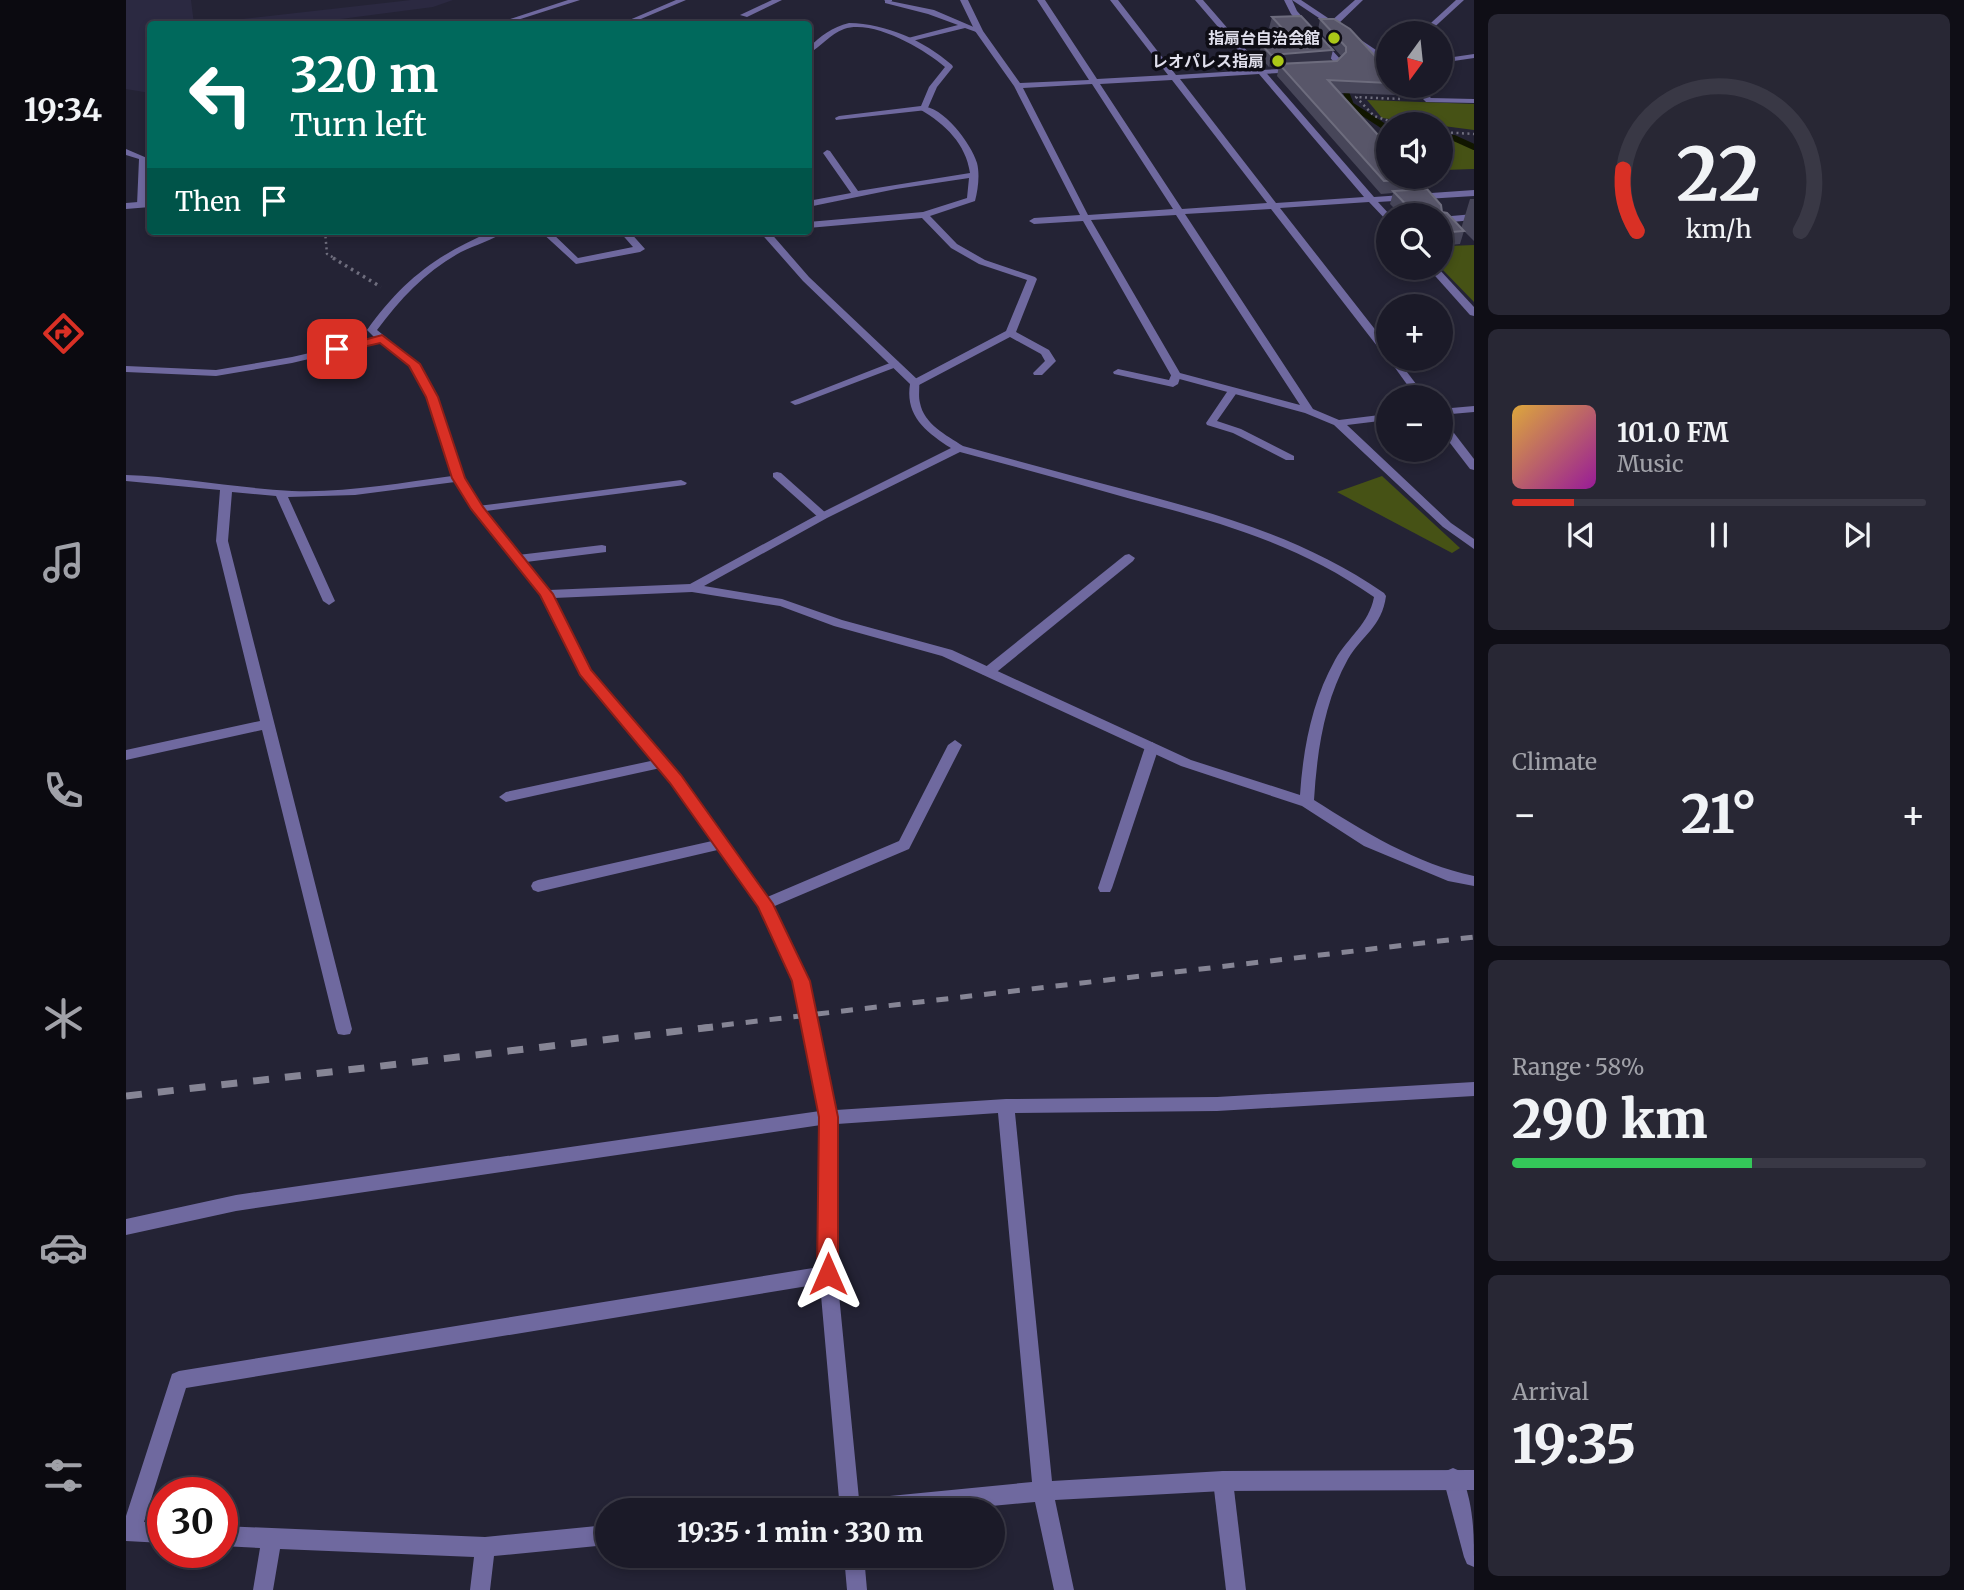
<!DOCTYPE html>
<html lang="en">
<head>
<meta charset="utf-8">
<style>
  :root { --surface:#1b1a28; --page:#282734; --text:#f1f3f6; --muted:#a0a1a8; --line:#393845; --accent:#d93025 }
  body { margin:0; font-family:Merriweather,"Noto Sans JP",serif; background:var(--page); color:var(--text); height:100vh; display:flex; flex-direction:column; font-size:26px; white-space:nowrap }
  * { box-sizing:border-box; margin:0 }
  p { font-size:23px; color:var(--muted) }
  .icon { flex:none; width:38px; height:38px; fill:none; stroke:currentColor; stroke-width:2; stroke-linecap:round; stroke-linejoin:round }
  .map { position:relative; flex:1; overflow:hidden }
  .details { display:flex; flex-direction:column; gap:14px; padding:14px; background:#0f0e16; width:490px }
  .details>* { flex:none }
  .hud { position:absolute; left:21px; top:21px; width:665px; height:214px; border-radius:7px; box-shadow:0 4px 10px #0003,0 0 0 2px var(--line); background:#00695c; color:#fff; overflow:hidden }
  .needle { width:46px; rotate:195deg }
  .buttons { position:absolute; left:1250px; top:21px; display:grid; gap:14px }
  .buttons a { display:grid; place-items:center; width:77px; height:77px; border-radius:50%; background:var(--surface); box-shadow:0 4px 10px #0003,0 0 0 2px var(--line); font-size:35px }
  .speed { position:absolute; left:21px; top:1477px; display:flex; gap:14px; font-size:35px; font-weight:700; text-align:center }
  .speed>* { display:grid; place-content:center; width:91px; height:91px; border-radius:50%; background:var(--surface); box-shadow:0 4px 10px #0003,0 0 0 2px var(--line); line-height:1 }
  .speed .limit { border:10px solid #d22; background:#fff; color:#111 }
  .pin { position:absolute; display:grid; place-items:center; width:60px; height:60px; color:#fff; margin:-30px; border-radius:14px; box-shadow:0 4px 10px #0006 }
  .me { position:absolute; width:77px; margin:-38px; rotate:0deg; stroke-linejoin:round; filter:drop-shadow(0 0 5px #0008) }
  .turn { display:flex; align-items:center; gap:24px; height:147px; padding:0 28px; font-size:32px }
  .turn .icon { width:91px; height:91px; stroke-width:2.5 }
  .turn b { display:block; font-size:49px; line-height:60px }
  .then { display:flex; align-items:center; height:66px; padding:0 28px; background:#0003; gap:14px; font-size:26px }
  .big { font-size:52px; font-weight:800; line-height:1.1 }
  .details .card { flex:1; display:flex; flex-direction:column; justify-content:center; gap:10px; min-width:0; padding:0 24px; border-radius:10px; background:var(--page) }
  .details .dial { align-items:center; gap:0 }
  .dial svg { height:182px; overflow:visible; fill:none; stroke:var(--line); stroke-width:7; stroke-linecap:round; text-anchor:middle }
  .dial text { fill:var(--text); stroke:none }
  .song { display:flex; align-items:center; gap:21px }
  .cover { width:84px; height:84px; border-radius:10px; background:linear-gradient(135deg,hsl(40 70% 55%),hsl(300 70% 35%)) }
  .played { height:7px; border-radius:4px; background:linear-gradient(90deg,var(--accent) 15%,var(--line) 15%) }
  .keys { display:flex; justify-content:space-around; direction:ltr }
  .heat { display:flex; justify-content:space-between; align-items:center; font-size:38px; direction:ltr }
  .charge { height:10px; border-radius:5px; background:linear-gradient(90deg,#34c759 58%,var(--line) 0) }
  .trip { position:absolute; left:469px; top:1498px; width:410px; height:70px; border-radius:35px; background:var(--surface); box-shadow:0 4px 10px #0003,0 0 0 2px var(--line); font-weight:800; line-height:70px; text-align:center }
  main { display:flex; flex:1; min-height:0 }
  .tab-bar { display:flex; flex-direction:column; width:126px; justify-content:space-around; align-items:center; background:#0b0a10; color:var(--muted) }
  .tab-bar .icon { width:49px; height:49px }
  .tab-bar .active { color:var(--accent) }
  .tab-bar b { font-size:32px; color:var(--text) }
  .map>svg:first-child { display:block }
  .built { fill:#2b2941 }
  .green { fill:#465215 }
  .lines { fill:none; stroke-linecap:round; stroke-linejoin:round }
  .stream { stroke:#111600; stroke-width:6 }
  .path-far1 { stroke:#6f6e7e; stroke-width:2.5; stroke-dasharray:2 3.5; stroke-linecap:butt }
  .path { stroke:#6f6e7e; stroke-width:3.5; stroke-dasharray:2.5 4.5; stroke-linecap:butt }
  .lane { fill:#6f699f; fill-rule:evenodd }
  .street { fill:#6f699f; fill-rule:evenodd }
  .rail-far1 { stroke:#868595; stroke-width:5; stroke-dasharray:12 12; stroke-linecap:butt }
  .rail { stroke:#868595; stroke-width:7; stroke-dasharray:16 16; stroke-linecap:butt }
  .wall { fill:#474659 }
  .shaded-wall { fill:#323144 }
  .building { fill:#585669; stroke:#6d6c7d; stroke-width:2 }
  .route { fill:#d93025; stroke:#8d1f18; stroke-width:2 }
  .poi-dot { fill:#aac717; stroke:#0e0d15; stroke-width:2.5 }
  .labels { text-anchor:middle; dominant-baseline:central; stroke-width:7; stroke-linejoin:round; paint-order:stroke }
  .far-poi-label { font-size:16px; font-weight:bold; fill:#e0dfec; stroke:#0e0d15; text-anchor:end }
</style>
</head>
<body>
<main>
<nav class="tab-bar">
<b>19:34</b>
<svg class="icon active" aria-label="directions" viewBox="0 0 24 24"><path d="M12 3l9 9-9 9-9-9zM9 14v-3h6M13 9l2 2-2 2"/></svg>
<svg class="icon" aria-label="music" viewBox="0 0 24 24"><path d="M9 18V5l10-2v13"/><circle cx="6" cy="18" r="3"/><circle cx="16" cy="16" r="3"/></svg>
<svg class="icon" aria-label="phone" viewBox="0 0 24 24"><path d="M5 4h4l2 5-3 2q2 4 5 5l2-3 5 2v4C11 20 4 13 5 4z"/></svg>
<svg class="icon" aria-label="climate" viewBox="0 0 24 24"><path d="M12 3v18M4 7l16 10M4 17L20 7"/></svg>
<svg class="icon" aria-label="car" viewBox="0 0 24 24"><path d="M5 17H2v-5l4-1 3-4h7l3 4 3 1v5h-3M9 17h6M6 11h13"/><circle cx="7" cy="17" r="2"/><circle cx="17" cy="17" r="2"/></svg>
<svg class="icon" aria-label="filters" viewBox="0 0 24 24"><path d="M4 7h16M4 17h16"/><circle cx="9" cy="7" r="2"/><circle cx="15" cy="17" r="2"/></svg>
</nav>
<div class="map">
<svg width="1348" height="1590" viewBox="0 0 1348 1590">
  <rect width="100%" height="100%" fill="#242335"/>
  <g class="built">
    <path d="M 0,0 L 65,0 L 68,24 L 24,24 L 24,93 L 0,89 Z"/>
    <path d="M 285,0 L 327,0 L 307,7 L 207,20 L 204,24 L 73,24 Z"/>
  </g>
  <g class="green">
    <path d="M 1241,100 L 1348,104 L 1348,130 L 1256,118 Z"/>
    <path d="M 1314,138 L 1326,138 L 1348,149 L 1348,169 L 1317,170 L 1314,167 Z"/>
    <path d="M 1348,245 L 1348,302 L 1314,267 L 1314,257 L 1322,256 L 1323,246 Z"/>
    <path d="M 1256,476 L 1334,548 L 1326,553 L 1211,492 Z"/>
  </g>
  <g class="lines">
    <g class="stream">
      <path d="M 1216,82 L 1225,105 L 1262,129"/>
      <path d="M 1314,137 L 1328,138 L 1348,147"/>
    </g>
    <g class="path-far1">
      <path d="M 1272,124 L 1248,116 L 1230,97 L 1275,99"/>
      <path d="M 1314,132 L 1348,134"/>
      <path d="M 199,231 L 201,254 L 210,259"/>
    </g>
    <path class="path" d="M 207,258 L 255,287"/>
    <g class="lane">
      <path d="M 646,0 L 656,0 L 621,17 L 614,15 Z"/>
      <path d="M 759,0 L 808,10 L 857,31 L 853,33 L 839,28 L 782,42 L 782,38 L 832,25 L 802,14 L 759,3 Z"/>
      <path d="M 1158,0 L 1166,0 L 1171,11 L 1215,60 L 1215,64 L 1195,70 L 1195,66 L 1207,61 L 1165,14 Z"/>
      <path d="M 1229,0 L 1237,0 L 1210,26 L 1204,26 L 1204,22 Z"/>
      <path d="M 1348,54 L 1348,58 L 1314,63 L 1314,59 Z"/>
      <path d="M 1174,68 L 1174,72 L 1171,72 L 1135,74 L 1131,72 L 1135,70 Z"/>
      <path d="M 795,106 C 817,106 845,143 851,163 C 854,174 852,190 849,201 L 804,216 L 831,244 L 859,260 L 909,277 L 911,279 L 890,332 L 923,350 L 930,361 L 916,375 L 908,375 L 907,373 L 919,361 L 915,354 L 884,337 L 793,385 L 785,385 L 785,381 L 880,331 L 901,280 L 853,264 L 825,248 L 796,218 L 682,228 L 682,222 L 797,212 L 841,198 L 843,178 L 770,189 L 682,207 L 682,201 L 725,193 L 697,153 L 701,150 L 704,151 L 732,191 L 844,173 C 840,144 819,124 795,110 Z"/>
      <path d="M 0,149 L 21,158 L 19,207 L 11,205 L 13,159 L 0,155 Z"/>
      <path d="M 1348,214 L 1348,220 L 1314,223 L 1314,217 Z"/>
      <path d="M 769,361 L 773,362 L 773,366 L 673,404 L 669,405 L 664,402 Z"/>
      <path d="M 992,369 L 1043,380 L 1046,373 L 1050,372 L 1055,375 L 1052,384 L 1047,387 L 988,374 L 987,372 Z"/>
      <path d="M 1107,388 L 1112,391 L 1091,421 L 1115,429 L 1168,456 L 1168,460 L 1160,460 L 1107,433 L 1081,425 L 1080,423 L 1103,389 Z"/>
      <path d="M 651,472 L 655,473 L 701,514 L 701,518 L 693,518 L 647,477 L 647,473 Z"/>
      <path d="M 555,480 L 561,483 L 559,485 L 352,512 L 346,509 L 352,506 Z"/>
      <path d="M 476,545 L 480,546 L 480,552 L 392,563 L 386,559 L 392,555 Z"/>
      <path d="M 1003,554 L 1009,558 L 1007,561 L 867,675 L 857,675 L 856,672 L 857,669 L 999,555 Z"/>
      <path d="M 829,740 L 836,745 L 783,849 L 644,908 L 634,908 L 632,904 L 634,900 L 773,841 L 822,745 Z"/>
      <path d="M 1026,742 L 1033,747 L 986,888 L 984,892 L 974,892 L 972,888 L 1019,747 Z"/>
      <path d="M 534,759 L 539,761 L 541,764 L 539,767 L 380,802 L 373,797 L 380,792 Z"/>
      <path d="M 595,839 L 600,840 L 602,844 L 600,848 L 412,892 L 407,890 L 405,886 L 407,882 L 412,880 Z"/>
      <path d="M 1327,1468 L 1334,1471 C 1348,1504 1348,1533 1348,1567 L 1341,1564 L 1338,1557 L 1317,1478 L 1320,1471 Z"/>
      <path d="M 1097,1471 L 1104,1474 L 1107,1481 L 1120,1590 L 1100,1590 L 1087,1481 L 1090,1474 Z"/>
    </g>
    <g class="street">
      <path d="M 442,0 L 454,0 L 379,24 L 369,24 Z"/>
      <path d="M 550,0 L 560,0 L 503,24 L 494,24 Z"/>
      <path d="M 758,0 L 766,0 L 766,1 L 762,3 Z"/>
      <path d="M 834,0 L 842,0 L 857,31 L 894,83 L 963,80 L 911,0 L 919,0 L 971,79 L 1042,75 L 984,0 L 992,0 L 1050,75 L 1129,70 L 1069,0 L 1077,0 L 1248,197 L 1348,190 L 1348,196 L 1252,202 L 1264,215 L 1262,215 L 1262,222 L 1243,202 L 1154,208 L 1262,346 L 1262,356 L 1258,355 L 1145,209 L 1059,214 L 1187,409 L 1213,420 L 1262,414 L 1262,420 L 1221,425 L 1325,523 L 1348,539 L 1348,549 L 1317,527 L 1208,425 L 1179,413 L 1046,377 L 957,221 L 908,224 L 903,221 L 908,218 L 954,215 L 888,86 L 849,31 ZM 1133,74 L 1238,197 L 1150,203 L 1054,79 ZM 1046,80 L 1141,203 L 1056,209 L 974,84 ZM 966,84 L 1047,209 L 962,215 L 897,88 ZM 1050,215 L 1174,405 L 1054,373 L 965,220 Z"/>
      <path d="M 1166,0 L 1175,0 L 1262,58 L 1262,64 Z"/>
      <path d="M 1330,0 L 1338,0 L 1302,33 L 1294,33 Z"/>
      <path d="M 723,23 C 761,24 797,40 826,65 L 827,67 L 811,87 L 801,110 L 710,120 L 709,118 L 713,116 L 795,106 L 803,87 L 819,67 C 798,49 747,19 718,29 C 704,34 695,47 682,54 L 682,48 C 695,36 706,27 723,23 Z"/>
      <path d="M 1284,86 L 1292,86 L 1305,98 L 1348,99 L 1348,103 L 1300,102 Z"/>
      <path d="M 24,201 L 24,207 L 0,209 L 0,203 Z"/>
      <path d="M 367,231 L 380,231 C 367,240 349,245 335,252 C 300,271 275,298 251,330 L 293,364 L 311,397 L 338,478 L 357,507 L 423,590 L 564,584 L 693,514 L 825,448 C 800,432 779,416 784,384 L 677,281 L 633,231 L 643,231 L 683,277 L 793,381 C 794,388 792,395 794,403 C 798,424 820,435 837,446 C 895,462 954,478 1012,493 C 1102,517 1181,540 1258,593 L 1260,596 C 1256,627 1236,635 1222,659 C 1198,702 1191,752 1188,800 C 1237,831 1290,864 1348,876 L 1348,886 L 1322,881 L 1238,846 L 1176,806 L 1055,766 L 816,656 L 708,626 L 654,606 L 566,592 L 428,598 L 465,670 L 554,776 L 644,900 L 683,981 L 710,1110 L 880,1099 L 1091,1097 L 1348,1082 L 1348,1096 L 1091,1111 L 889,1113 L 926,1481 L 1097,1471 L 1348,1470 L 1348,1490 L 1097,1491 L 929,1500 L 948,1590 L 928,1590 L 909,1502 L 823,1510 L 714,1510 L 694,1284 L 60,1388 L 18,1522 L 37,1523 L 37,1543 L 0,1541 L 0,1516 L 44,1380 L 46,1374 L 53,1371 L 693,1267 L 695,1125 L 110,1211 L 0,1235 L 0,1219 L 110,1195 L 694,1111 L 667,981 L 633,907 L 544,782 L 454,675 L 414,595 L 348,511 L 329,482 L 229,495 L 162,497 L 209,601 L 203,605 L 197,601 L 150,496 L 106,492 L 102,541 L 226,1029 L 224,1034 L 218,1035 L 212,1034 L 210,1029 L 136,730 L 0,760 L 0,750 L 134,721 L 90,541 L 94,490 L 0,481 L 0,475 C 55,477 110,488 166,491 C 219,493 273,483 326,476 L 301,397 L 284,366 L 254,342 L 166,363 L 90,376 L 0,372 L 0,366 L 90,370 L 166,357 L 249,338 L 241,330 C 276,281 311,254 367,231 ZM 834,452 C 891,467 948,483 1005,499 C 1093,522 1172,544 1248,597 C 1243,624 1222,637 1209,660 C 1186,701 1177,749 1174,795 L 1065,760 L 826,650 L 716,620 L 656,599 L 578,586 L 701,518 ZM 872,1113 L 906,1482 L 733,1499 L 711,1274 L 711,1124 Z"/>
      <path d="M 414,231 L 424,231 L 452,258 L 507,247 L 493,231 L 503,231 L 519,249 L 514,252 L 450,264 Z"/>
      <path d="M 1302,268 L 1312,268 L 1348,307 L 1348,316 L 1344,315 Z"/>
      <path d="M 1262,358 L 1271,359 L 1300,397 L 1290,397 Z"/>
      <path d="M 1348,406 L 1348,412 L 1314,415 L 1314,409 Z"/>
      <path d="M 1314,419 L 1318,420 L 1348,459 L 1348,470 L 1344,469 L 1314,430 Z"/>
      <path d="M 481,1525 L 481,1545 L 368,1556 L 364,1590 L 344,1590 L 348,1557 L 154,1549 L 147,1590 L 127,1590 L 134,1548 L 96,1546 L 96,1526 L 359,1537 Z"/>
      <path d="M 718,1556 L 738,1556 L 741,1590 L 721,1590 Z"/>
    </g>
    <path class="rail-far1" d="M 572,1028 L 1348,937"/>
    <path class="rail" d="M 0,1096 L 587,1027"/>
  </g>
  <path class="wall" d="M 1146,17 L 1204,61 L 1211,61 L 1216,57 L 1192,30 L 1194,19 L 1262,70 L 1262,86 L 1274,86 L 1271,95 L 1213,93 L 1292,179 L 1289,190 L 1335,229 L 1344,199 L 1348,199 L 1348,241 L 1338,231 L 1334,244 L 1314,246 L 1314,215 L 1275,215 L 1264,204 L 1267,193 L 1255,194 L 1151,76 L 1153,66 L 1143,67 L 1133,56 L 1135,44 L 1149,44 L 1154,40 L 1143,28 Z"/>
  <path class="shaded-wall" d="M 1207,50 L 1204,62 L 1153,64 L 1153,66 L 1143,67 L 1145,55 Z"/>
  <g class="building">
    <path d="M 1175,16 L 1207,50 L 1145,55 L 1135,44 L 1149,44 L 1157,37 L 1163,43 L 1169,42 L 1146,17 Z"/>
    <path d="M 1194,19 L 1208,19 L 1224,29 L 1262,70 L 1262,83 L 1202,80 L 1262,146 L 1262,177 L 1290,177 L 1292,179 L 1258,181 L 1153,64 L 1211,61 L 1220,52 L 1220,47 Z"/>
    <path d="M 1301,189 L 1315,205 L 1316,212 L 1321,213 L 1338,231 L 1314,233 L 1314,215 L 1290,215 L 1267,191 Z"/>
  </g>
  <path class="route" d="M 256,335 L 294,364 L 312,397 L 339,478 L 357,507 L 427,594 L 465,670 L 555,775 L 647,904 L 684,981 L 712,1117 L 712,1274 L 709,1281 L 702,1283 L 694,1281 L 691,1274 L 693,1117 L 666,981 L 632,907 L 544,783 L 454,675 L 414,595 L 345,509 L 326,478 L 300,397 L 283,366 L 254,343 L 211,353 L 205,349 Z"/>
  <g class="poi-dot">
    <circle cx="1208" cy="38" r="7"/>
    <circle cx="1152" cy="61" r="7"/>
  </g>
  <g class="labels">
    <g class="far-poi-label">
      <text x="1194" y="38">指扇台自治会館</text>
      <text x="1138" y="61">レオパレス指扇</text>
    </g>
  </g>
</svg>
<div class="buttons">
<a><svg class="needle" viewBox="-14 -14 28 28"><path d="M0-13l5 13h-10z" fill="#e53935"/><path d="M0 13l5-13h-10z" fill="#a0a1a8"/></svg></a>
<a><svg class="icon" aria-label="sound" viewBox="0 0 24 24"><path d="M4 9h4l5-4v14l-5-4H4zM17 9q2 3 0 6"/></svg></a>
<a><svg class="icon" aria-label="search" viewBox="0 0 24 24"><circle cx="10" cy="10" r="6"/><path d="M15 15l6 6"/></svg></a>
<a>+</a>
<a>−</a>
</div>
<div class="speed"><div class="limit">30</div></div>
<div class="pin" style="left:211px;top:349px;background:#d93025"><svg class="icon" aria-label="arrive" viewBox="0 0 24 24"><path d="M6 21V4h12l-3 4 3 4H6"/></svg></div>
<svg class="me" style="left:702px;top:1274px" viewBox="-20 -20 40 40"><path d="M0-17L14 15 0 8-14 15z" fill="#d93025" stroke="#fff" stroke-width="4"/></svg>
<div class="trip">19:35 · 1 min · 330 m</div>
<div class="hud">
<div class="turn"><svg class="icon" aria-label="left" viewBox="0 0 24 24"><path d="M17 20v-9H6M10 6l-5 5 5 5"/></svg><div><b>320 m</b>Turn left</div></div>
<div class="then">Then<svg class="icon" aria-label="arrive" viewBox="0 0 24 24"><path d="M6 21V4h12l-3 4 3 4H6"/></svg></div>
</div>
</div>
<section class="details">
<div class="card dial"><svg viewBox="0 0 100 80">
<path d="M14 69A42 42 0 1 1 86 69"/>
<path d="M14 69A42 42 0 0 1 8 42" stroke="#d93025"/>
<text x="50" y="56" font-size="32" font-weight="700">22</text>
<text x="50" y="72" font-size="11">km/h</text>
</svg></div>
<div class="card">
<div class="song"><i class="cover"></i><div><b>101.0 FM</b><p>Music</p></div></div>
<div class="played"></div>
<div class="keys"><svg class="icon" aria-label="previous" viewBox="0 0 24 24"><path d="M18 5L8 12l10 7zM5 5v14"/></svg><svg class="icon" aria-label="pause" viewBox="0 0 24 24"><path d="M8 5v14M16 5v14"/></svg><svg class="icon" aria-label="next" viewBox="0 0 24 24"><path d="M6 5l10 7-10 7zM19 5v14"/></svg></div>
</div>
<div class="card"><p>Climate</p>
<div class="heat"><a>−</a><b class="big">21°</b><a>+</a></div>
</div>
<div class="card"><p>Range · 58%</p><b class="big">290 km</b><div class="charge"></div></div>
<div class="card"><p>Arrival</p><b class="big">19:35</b></div>
</section>
</main>
</body>
</html>
